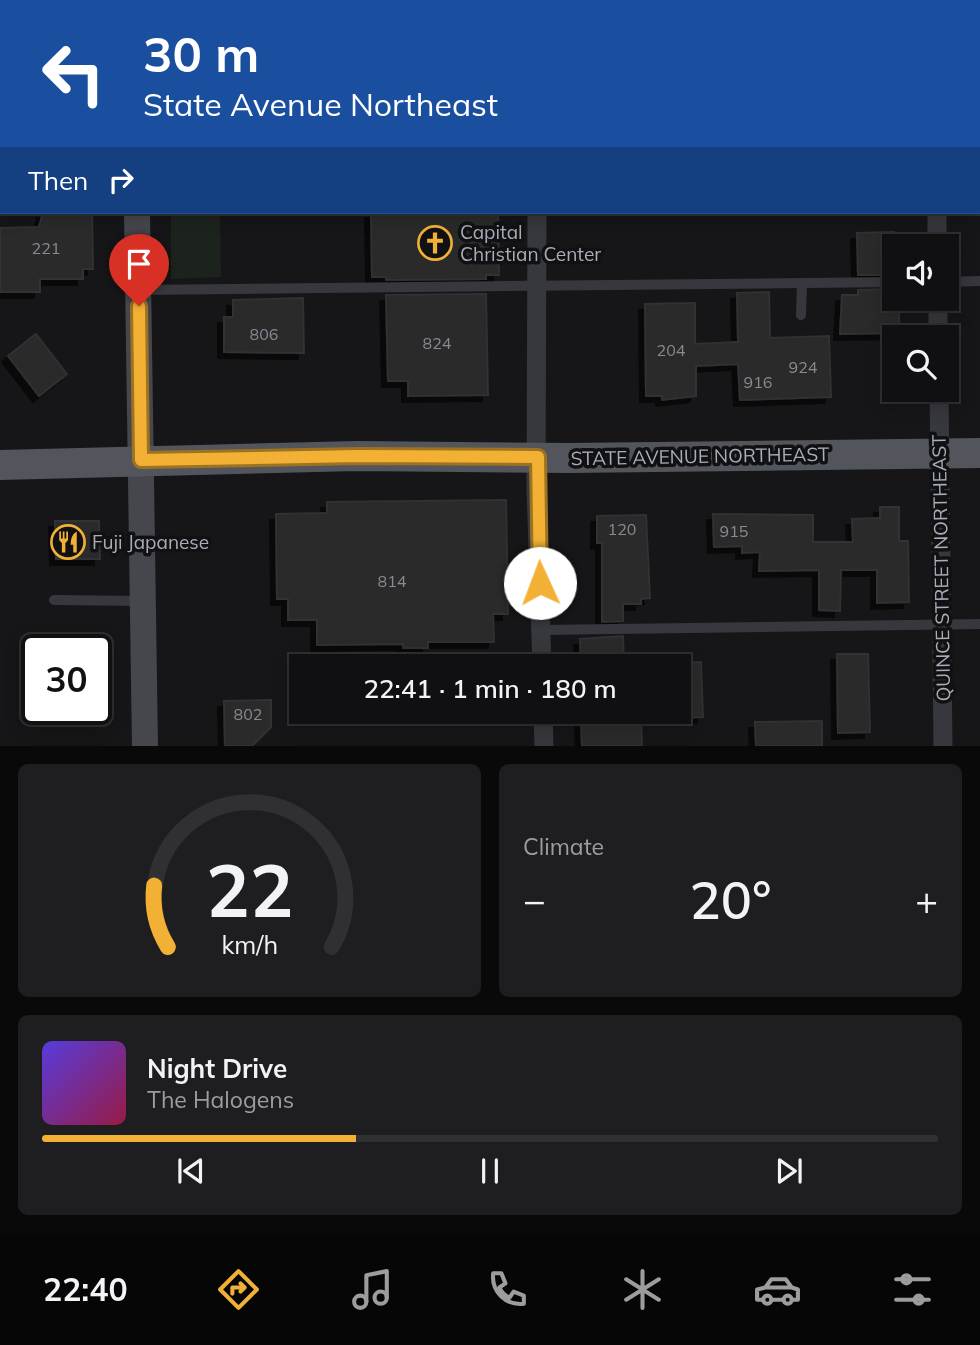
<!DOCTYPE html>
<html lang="en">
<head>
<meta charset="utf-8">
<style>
  :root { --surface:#101012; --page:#1e1e20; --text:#f1f3f6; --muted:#9c9d9f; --line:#303032; --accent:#f2b134 }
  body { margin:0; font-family:Mulish,sans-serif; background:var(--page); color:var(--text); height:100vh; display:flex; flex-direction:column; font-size:26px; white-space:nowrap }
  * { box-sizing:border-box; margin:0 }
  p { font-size:23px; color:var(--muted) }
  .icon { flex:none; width:38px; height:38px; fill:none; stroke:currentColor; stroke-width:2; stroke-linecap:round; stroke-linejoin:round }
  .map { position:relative; height:746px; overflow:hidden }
  .sheet { display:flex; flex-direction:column; gap:18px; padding:18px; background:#09090a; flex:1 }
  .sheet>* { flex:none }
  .top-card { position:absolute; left:0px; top:0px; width:980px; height:214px; box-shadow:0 4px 18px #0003,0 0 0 2px var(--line); background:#1a4fa0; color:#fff; overflow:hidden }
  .buttons { position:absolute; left:882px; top:234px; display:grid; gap:14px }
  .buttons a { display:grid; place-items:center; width:77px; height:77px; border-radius:0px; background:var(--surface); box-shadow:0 4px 18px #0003,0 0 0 2px var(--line); font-size:35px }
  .speed { position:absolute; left:21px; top:634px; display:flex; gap:14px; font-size:35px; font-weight:700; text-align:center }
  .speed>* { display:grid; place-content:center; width:91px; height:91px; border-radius:50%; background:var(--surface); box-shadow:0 4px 18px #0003,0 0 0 2px var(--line); line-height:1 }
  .speed .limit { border:4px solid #111; border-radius:10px; background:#fff; color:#111 }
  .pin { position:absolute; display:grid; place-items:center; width:60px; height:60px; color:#fff; margin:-72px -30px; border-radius:50% 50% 50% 0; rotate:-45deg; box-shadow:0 0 7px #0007 }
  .pin .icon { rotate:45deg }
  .me { position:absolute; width:77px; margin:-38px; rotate:358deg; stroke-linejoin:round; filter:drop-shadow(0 0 5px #0008) }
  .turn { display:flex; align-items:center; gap:24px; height:147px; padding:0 28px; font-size:32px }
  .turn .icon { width:91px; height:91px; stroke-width:2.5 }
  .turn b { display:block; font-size:49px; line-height:60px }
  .then { display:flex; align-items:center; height:66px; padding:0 28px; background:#0003; gap:14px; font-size:26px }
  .big { font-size:52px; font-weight:600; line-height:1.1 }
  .sheet .tile { flex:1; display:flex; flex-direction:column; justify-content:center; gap:10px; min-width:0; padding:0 24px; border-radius:10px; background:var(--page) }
  .sheet .dial { align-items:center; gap:0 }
  .dial svg { height:182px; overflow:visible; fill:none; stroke:var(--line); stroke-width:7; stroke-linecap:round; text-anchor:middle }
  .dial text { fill:var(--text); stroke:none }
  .song { display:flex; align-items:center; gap:21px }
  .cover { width:84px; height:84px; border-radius:10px; background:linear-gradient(135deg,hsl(250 70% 55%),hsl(340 70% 35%)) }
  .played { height:7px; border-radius:4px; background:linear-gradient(90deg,var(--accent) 35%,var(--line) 35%) }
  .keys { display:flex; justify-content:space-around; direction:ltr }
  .heat { display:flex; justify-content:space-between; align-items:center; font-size:38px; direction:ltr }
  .sheet .tiles { flex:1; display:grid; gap:18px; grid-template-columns:1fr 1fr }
  .tile:last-child { grid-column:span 2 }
  .trip { position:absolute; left:289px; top:654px; width:402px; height:70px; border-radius:0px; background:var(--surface); box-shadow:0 4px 18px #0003,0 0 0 2px var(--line); font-weight:600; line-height:70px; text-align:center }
  .dock { display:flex; height:112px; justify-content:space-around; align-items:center; background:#060607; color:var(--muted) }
  .dock .icon { width:49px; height:49px }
  .dock .on { color:var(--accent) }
  .dock b { font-size:32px; color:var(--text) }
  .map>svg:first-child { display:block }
  .green { fill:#1c231d }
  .building { fill:#29292c; stroke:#303034; stroke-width:2; filter:url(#shadow) }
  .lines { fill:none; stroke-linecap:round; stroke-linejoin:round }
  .lane { stroke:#37383d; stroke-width:10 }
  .street { stroke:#37383d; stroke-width:19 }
  .secondary { stroke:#45474d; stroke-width:26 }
  .primary { stroke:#53555c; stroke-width:30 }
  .route-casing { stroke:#9d7322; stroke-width:18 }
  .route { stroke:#f2b134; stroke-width:12 }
  .labels { text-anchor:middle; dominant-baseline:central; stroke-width:7; stroke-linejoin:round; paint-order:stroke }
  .number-label { font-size:16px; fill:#888b94 }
  .poi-label { font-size:19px; fill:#a8adb8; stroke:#111113; text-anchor:start }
  .street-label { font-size:19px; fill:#a8adb8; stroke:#111113 }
</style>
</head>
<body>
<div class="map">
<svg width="980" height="747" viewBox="0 0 980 747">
  <defs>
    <filter id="shadow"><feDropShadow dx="-6" dy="6" stdDeviation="0" flood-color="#0009"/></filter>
  </defs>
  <rect width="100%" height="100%" fill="#161618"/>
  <path class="green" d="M 171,212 L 220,212 L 221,277 L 171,279 Z"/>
  <g class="building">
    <path d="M 43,212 L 92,212 L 93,269 L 83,269 L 83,279 L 40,279 L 40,292 L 0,292 L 0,228 L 39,227 Z"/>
    <path d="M 371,212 L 498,212 L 499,275 L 486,275 L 486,279 L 386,280 L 386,277 L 372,277 Z"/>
    <path d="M 894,232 L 894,275 L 858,275 L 857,233 Z"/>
    <path d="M 894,289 L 894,299 L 899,303 L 899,333 L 840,334 L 842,295 L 858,295 L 858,290 Z"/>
    <path d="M 769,292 L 770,338 L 829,336 L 831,397 L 740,400 L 738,364 L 696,366 L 696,396 L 662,400 L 662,396 L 646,396 L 645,304 L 695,303 L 695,344 L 738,342 L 737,293 Z"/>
    <path d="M 486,294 L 488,395 L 408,396 L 408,381 L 388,381 L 386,295 Z"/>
    <path d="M 303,298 L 304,353 L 224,352 L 224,317 L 233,317 L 233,300 Z"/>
    <path d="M 36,334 L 67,374 L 39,396 L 8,356 Z"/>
    <path d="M 506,500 L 508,614 L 493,614 L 494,642 L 428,642 L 428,648 L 403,648 L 403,644 L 317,645 L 317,620 L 288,620 L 288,599 L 277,599 L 276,514 L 327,513 L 327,502 Z"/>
    <path d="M 880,507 L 899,507 L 899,541 L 908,541 L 909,602 L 877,603 L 877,570 L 841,570 L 840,611 L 819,610 L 819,570 L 759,571 L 760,552 L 742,553 L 742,546 L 714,547 L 713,514 L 813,515 L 813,542 L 853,542 L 852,519 L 880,518 Z"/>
    <path d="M 646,515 L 650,598 L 641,599 L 641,604 L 623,604 L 623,621 L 602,622 L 602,543 L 597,543 L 597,516 Z"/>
    <path d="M 55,521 L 99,521 L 100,559 L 56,559 Z"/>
    <path d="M 623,636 L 624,664 L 581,665 L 580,639 Z"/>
    <path d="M 837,654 L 868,654 L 870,732 L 838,733 Z"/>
    <path d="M 701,662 L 703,717 L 679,718 L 679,663 Z"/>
    <path d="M 271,700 L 271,727 L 252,746 L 225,746 L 224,701 Z"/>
    <path d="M 641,719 L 642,746 L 582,746 L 581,720 Z"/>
    <path d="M 822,721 L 822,746 L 756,746 L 755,722 Z"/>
  </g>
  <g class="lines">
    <g class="lane">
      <path d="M 947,282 L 980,281"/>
      <path d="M 139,290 L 894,282"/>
      <path d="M 801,315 L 802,283"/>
      <path d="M 54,600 L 142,601"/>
      <path d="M 541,630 L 980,624"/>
    </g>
    <g class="street">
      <path d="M 934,0 L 934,2"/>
      <path d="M 978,106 L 980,106"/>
      <path d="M 0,114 L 2,114"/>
      <path d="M 537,212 L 536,489 L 542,667"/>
      <path d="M 937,212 L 937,247"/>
      <path d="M 938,299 L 938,338"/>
      <path d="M 939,390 L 943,747"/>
      <path d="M 543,712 L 544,747"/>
    </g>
    <g class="secondary">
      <path d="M 135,0 L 135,2"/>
      <path d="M 137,212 L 145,747"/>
    </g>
    <path class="primary" d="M 0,465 L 358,456 L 569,458 L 980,453"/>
  </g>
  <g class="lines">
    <g class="route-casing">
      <path id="route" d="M 139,306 L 141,460 L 358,456 L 538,457 L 540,583"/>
    </g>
    <use href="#route" class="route"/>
  </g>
  <defs>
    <g id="church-ring" transform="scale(1.75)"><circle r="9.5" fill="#111113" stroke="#f2b134" stroke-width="1.5"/><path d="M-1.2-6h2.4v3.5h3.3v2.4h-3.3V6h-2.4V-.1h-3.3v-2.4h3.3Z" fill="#f2b134"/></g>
    <g id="restaurant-ring" transform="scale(1.75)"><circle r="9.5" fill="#111113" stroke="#f2b134" stroke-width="1.5"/><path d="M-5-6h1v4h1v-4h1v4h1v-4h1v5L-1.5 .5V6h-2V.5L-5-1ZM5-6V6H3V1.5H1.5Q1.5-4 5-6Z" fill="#f2b134"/></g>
  </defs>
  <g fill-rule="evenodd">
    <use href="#church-ring" x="435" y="243"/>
    <use href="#restaurant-ring" x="68" y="542"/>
  </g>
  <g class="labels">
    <g class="number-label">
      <text x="46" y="248">221</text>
      <text x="264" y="334">806</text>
      <text x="437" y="343">824</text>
      <text x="671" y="350">204</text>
      <text x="803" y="367">924</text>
      <text x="758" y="382">916</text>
      <text x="622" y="529">120</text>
      <text x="734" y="531">915</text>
      <text x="392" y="581">814</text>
      <text x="248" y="714">802</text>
    </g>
    <g class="poi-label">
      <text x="460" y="232">Capital<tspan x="460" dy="22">Christian Center</tspan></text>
      <text x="92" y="542">Fuji Japanese</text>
    </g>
    <g class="street-label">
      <text transform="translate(700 456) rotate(-1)">STATE AVENUE NORTHEAST</text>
      <text transform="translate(941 568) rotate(-91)">QUINCE STREET NORTHEAST</text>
    </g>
  </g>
</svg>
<div class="buttons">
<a><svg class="icon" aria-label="sound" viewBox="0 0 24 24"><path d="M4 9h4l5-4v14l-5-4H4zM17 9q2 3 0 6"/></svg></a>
<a><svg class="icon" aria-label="search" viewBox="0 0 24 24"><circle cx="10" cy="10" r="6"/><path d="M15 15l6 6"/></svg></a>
</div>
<div class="speed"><div class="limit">30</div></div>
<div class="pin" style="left:139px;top:306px;background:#d93025"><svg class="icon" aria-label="arrive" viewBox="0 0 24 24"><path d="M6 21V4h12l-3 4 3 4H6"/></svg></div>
<svg class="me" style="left:540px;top:583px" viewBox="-20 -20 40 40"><circle r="19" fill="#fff"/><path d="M0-13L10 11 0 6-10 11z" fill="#f2b134"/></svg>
<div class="trip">22:41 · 1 min · 180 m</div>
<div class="top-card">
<div class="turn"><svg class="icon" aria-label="left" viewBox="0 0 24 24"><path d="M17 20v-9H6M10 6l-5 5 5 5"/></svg><div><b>30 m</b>State Avenue Northeast</div></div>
<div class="then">Then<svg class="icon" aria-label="right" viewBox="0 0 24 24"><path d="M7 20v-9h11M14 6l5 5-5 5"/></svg></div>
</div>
</div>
<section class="sheet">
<div class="tiles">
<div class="tile dial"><svg viewBox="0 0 100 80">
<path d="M14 69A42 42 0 1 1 86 69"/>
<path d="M14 69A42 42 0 0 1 8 42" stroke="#f2b134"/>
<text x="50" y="56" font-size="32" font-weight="700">22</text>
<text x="50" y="72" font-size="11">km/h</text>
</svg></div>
<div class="tile"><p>Climate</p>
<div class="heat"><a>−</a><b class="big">20°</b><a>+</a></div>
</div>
<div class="tile">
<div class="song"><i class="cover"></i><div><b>Night Drive</b><p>The Halogens</p></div></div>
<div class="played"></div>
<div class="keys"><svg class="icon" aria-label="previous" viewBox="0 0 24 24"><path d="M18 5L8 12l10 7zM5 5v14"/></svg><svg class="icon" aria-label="pause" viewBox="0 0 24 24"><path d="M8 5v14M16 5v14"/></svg><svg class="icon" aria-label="next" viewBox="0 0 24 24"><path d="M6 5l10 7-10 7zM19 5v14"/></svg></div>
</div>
</div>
</section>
<nav class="dock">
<b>22:40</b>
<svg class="icon on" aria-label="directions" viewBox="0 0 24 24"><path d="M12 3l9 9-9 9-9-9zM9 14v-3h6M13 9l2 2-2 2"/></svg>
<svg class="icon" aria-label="music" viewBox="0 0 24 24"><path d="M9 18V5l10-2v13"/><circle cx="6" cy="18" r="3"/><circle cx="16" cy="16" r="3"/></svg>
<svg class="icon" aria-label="phone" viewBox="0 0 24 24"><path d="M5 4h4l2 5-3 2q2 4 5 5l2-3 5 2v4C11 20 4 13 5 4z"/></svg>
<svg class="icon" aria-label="climate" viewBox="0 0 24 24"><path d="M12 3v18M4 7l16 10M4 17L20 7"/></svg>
<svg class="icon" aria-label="car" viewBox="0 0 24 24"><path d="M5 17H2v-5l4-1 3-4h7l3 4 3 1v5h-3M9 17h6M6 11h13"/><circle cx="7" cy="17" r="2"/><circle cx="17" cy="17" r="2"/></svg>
<svg class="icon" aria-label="filters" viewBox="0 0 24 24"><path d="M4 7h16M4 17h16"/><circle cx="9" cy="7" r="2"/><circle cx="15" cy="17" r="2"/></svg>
</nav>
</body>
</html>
